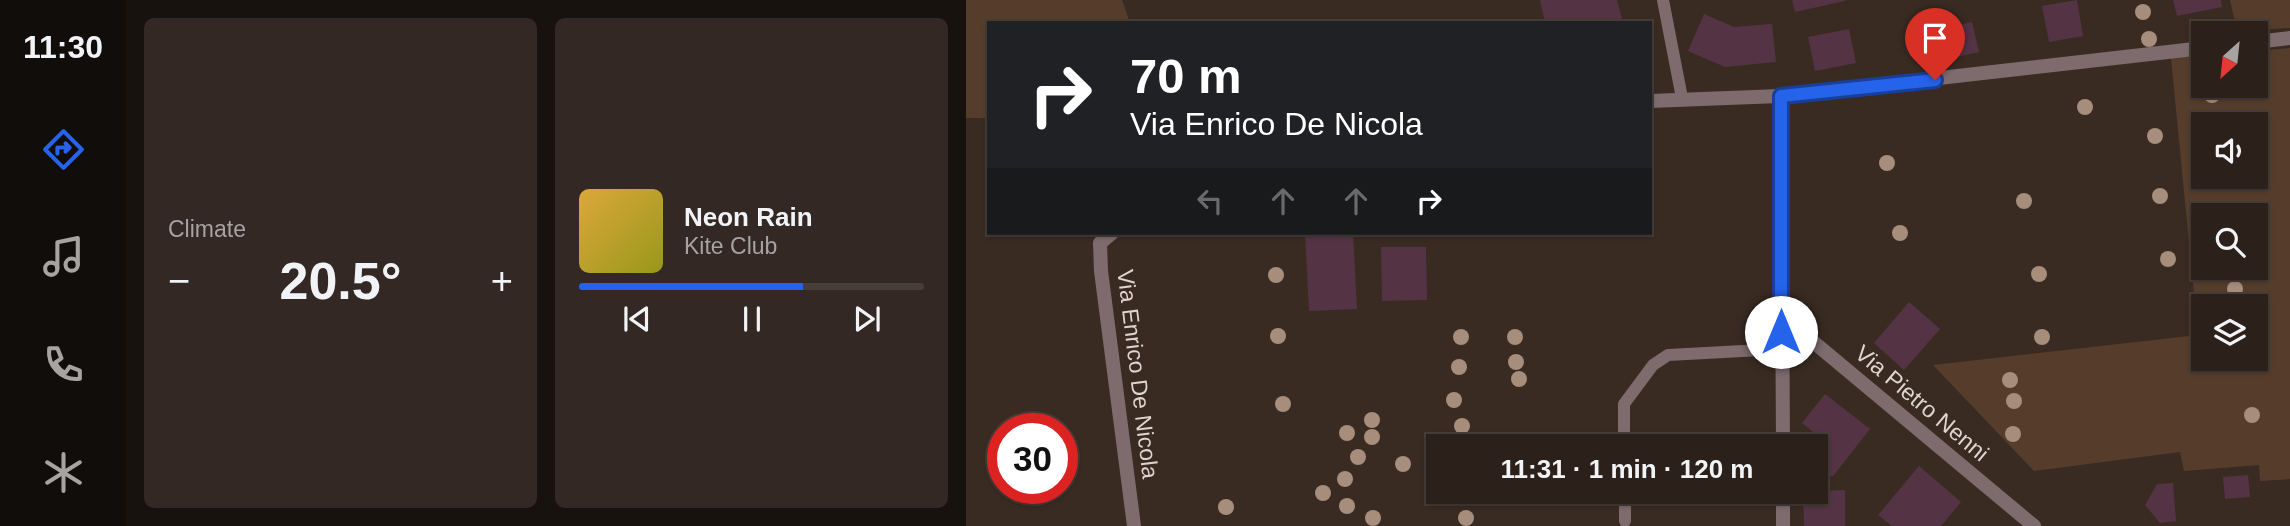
<!DOCTYPE html>
<html lang="en">
<head>
<meta charset="utf-8">
<style>
  :root { --surface:#2b201a; --page:#332823; --text:#f1f3f6; --muted:#a6a3a2; --line:#473e39; --accent:#2563eb }
  body { margin:0; font-family:Helvetica,sans-serif; background:var(--page); color:var(--text); height:100vh; display:flex; flex-direction:column; font-size:26px; white-space:nowrap }
  * { box-sizing:border-box; margin:0 }
  p { font-size:23px; color:var(--muted) }
  .icon { flex:none; width:38px; height:38px; fill:none; stroke:currentColor; stroke-width:2; stroke-linecap:round; stroke-linejoin:round }
  .map { position:relative; flex:1; overflow:hidden }
  .side { display:flex; flex-direction:column; gap:18px; padding:18px; background:#18120e; width:840px }
  .side>* { flex:none }
  .top-card { position:absolute; left:21px; top:21px; width:665px; height:214px; border-radius:0px; box-shadow:0 2px 5px #0004,0 0 0 2px var(--line); background:#202124; color:#fff; overflow:hidden }
  .needle { width:46px; rotate:207deg }
  .fabs { position:absolute; left:1225px; top:21px; display:grid; gap:14px }
  .fabs a { display:grid; place-items:center; width:77px; height:77px; border-radius:0px; background:var(--surface); box-shadow:0 2px 5px #0004,0 0 0 2px var(--line); font-size:35px }
  .speed { position:absolute; left:21px; top:413px; display:flex; gap:14px; font-size:35px; font-weight:700; text-align:center }
  .speed>* { display:grid; place-content:center; width:91px; height:91px; border-radius:50%; background:var(--surface); box-shadow:0 2px 5px #0004,0 0 0 2px var(--line); line-height:1 }
  .speed .limit { border:10px solid #d22; background:#fff; color:#111 }
  .pin { position:absolute; display:grid; place-items:center; width:60px; height:60px; color:#fff; margin:-72px -30px; border-radius:50% 50% 50% 0; rotate:-45deg; box-shadow:0 0 7px #0007 }
  .pin .icon { rotate:45deg }
  .me { position:absolute; width:77px; margin:-38px; rotate:0deg; stroke-linejoin:round; filter:drop-shadow(0 0 5px #0008) }
  .turn { display:flex; align-items:center; gap:24px; height:147px; padding:0 28px; font-size:32px }
  .turn .icon { width:91px; height:91px; stroke-width:2.5 }
  .turn b { display:block; font-size:49px; line-height:60px }
  .lanes { display:flex; align-items:center; height:66px; padding:0 28px; background:#0003; justify-content:center; gap:35px; direction:ltr }
  .lanes .off { opacity:.35 }
  .big { font-size:52px; font-weight:700; line-height:1.1 }
  .side .tile { flex:1; display:flex; flex-direction:column; justify-content:center; gap:10px; min-width:0; padding:0 24px; border-radius:10px; background:var(--page) }
  .song { display:flex; align-items:center; gap:21px }
  .cover { width:84px; height:84px; border-radius:10px; background:linear-gradient(135deg,hsl(40 70% 55%),hsl(60 70% 35%)) }
  .played { height:7px; border-radius:4px; background:linear-gradient(90deg,var(--accent) 65%,var(--line) 65%) }
  .keys { display:flex; justify-content:space-around; direction:ltr }
  .heat { display:flex; justify-content:space-between; align-items:center; font-size:38px; direction:ltr }
  .side .tiles { flex:1; display:grid; gap:18px; grid-template-columns:repeat(2,1fr) }
  .trip { position:absolute; left:460px; top:434px; width:402px; height:70px; border-radius:0px; background:var(--surface); box-shadow:0 2px 5px #0004,0 0 0 2px var(--line); font-weight:700; line-height:70px; text-align:center }
  main { display:flex; flex:1; min-height:0 }
  .tabs { display:flex; flex-direction:column; width:126px; justify-content:space-around; align-items:center; background:#110d0a; color:var(--muted) }
  .tabs .icon { width:49px; height:49px }
  .tabs .on { color:var(--accent) }
  .tabs b { font-size:32px; color:var(--text) }
  .map>svg:first-child { display:block }
  .green { fill:#563d2b; fill-rule:evenodd }
  .building { fill:#543444 }
  .lines { fill:none; stroke-linecap:round; stroke-linejoin:round }
  .service { stroke:#7d6b6e; stroke-width:12 }
  .minor { stroke:#7d6b6e; stroke-width:14 }
  .tree { fill:#a68d7c }
  .route-casing { stroke:#184099; stroke-width:18 }
  .route { stroke:#2563eb; stroke-width:12 }
  .labels { text-anchor:middle; dominant-baseline:central; stroke-width:7; stroke-linejoin:round; paint-order:stroke }
  .street-label { font-size:23px; fill:#ded5ce; stroke:#392b22 }
</style>
</head>
<body>
<main>
<nav class="tabs">
<b>11:30</b>
<svg class="icon on" aria-label="directions" viewBox="0 0 24 24"><path d="M12 3l9 9-9 9-9-9zM9 14v-3h6M13 9l2 2-2 2"/></svg>
<svg class="icon" aria-label="music" viewBox="0 0 24 24"><path d="M9 18V5l10-2v13"/><circle cx="6" cy="18" r="3"/><circle cx="16" cy="16" r="3"/></svg>
<svg class="icon" aria-label="phone" viewBox="0 0 24 24"><path d="M5 4h4l2 5-3 2q2 4 5 5l2-3 5 2v4C11 20 4 13 5 4z"/></svg>
<svg class="icon" aria-label="climate" viewBox="0 0 24 24"><path d="M12 3v18M4 7l16 10M4 17L20 7"/></svg>
</nav>
<section class="side">
<div class="tiles">
<div class="tile"><p>Climate</p>
<div class="heat"><a>−</a><b class="big">20.5°</b><a>+</a></div>
</div>
<div class="tile">
<div class="song"><i class="cover"></i><div><b>Neon Rain</b><p>Kite Club</p></div></div>
<div class="played"></div>
<div class="keys"><svg class="icon" aria-label="previous" viewBox="0 0 24 24"><path d="M18 5L8 12l10 7zM5 5v14"/></svg><svg class="icon" aria-label="pause" viewBox="0 0 24 24"><path d="M8 5v14M16 5v14"/></svg><svg class="icon" aria-label="next" viewBox="0 0 24 24"><path d="M6 5l10 7-10 7zM19 5v14"/></svg></div>
</div>
</div>
</section>
<div class="map">
<svg width="1324" height="526" viewBox="0 0 1324 526">
  <rect width="100%" height="100%" fill="#392b22"/>
  <g class="green">
    <path d="M 0,0 L 156,0 L 164,23 L 23,23 L 23,118 L 0,118 Z"/>
    <path d="M 1264,0 L 1324,0 L 1324,28 L 1271,31 Z"/>
    <path d="M 1324,48 L 1324,479 L 1294,481 L 1293,465 L 1218,471 L 1214,452 L 1068,471 L 967,365 L 1232,335 L 1205,58 L 1237,55 L 1237,86 L 1290,86 L 1290,51 ZM 1237,124 L 1290,124 L 1290,177 L 1237,177 ZM 1237,215 L 1290,215 L 1290,268 L 1237,268 ZM 1237,306 L 1290,306 L 1290,359 L 1237,359 Z"/>
  </g>
  <g class="building">
    <path d="M 574,0 L 651,0 L 657,23 L 579,23 Z"/>
    <path d="M 826,0 L 878,0 L 879,1 L 829,12 Z"/>
    <path d="M 1111,0 L 1117,36 L 1083,42 L 1076,6 Z"/>
    <path d="M 1207,0 L 1255,0 L 1256,7 L 1211,16 Z"/>
    <path d="M 738,14 L 768,27 L 806,24 L 810,62 L 759,67 L 722,51 Z"/>
    <path d="M 1006,22 L 1013,52 L 972,61 L 966,31 Z"/>
    <path d="M 883,29 L 890,63 L 849,71 L 842,37 Z"/>
    <path d="M 339,233 L 387,233 L 391,309 L 343,311 Z"/>
    <path d="M 415,247 L 460,247 L 461,300 L 416,301 Z"/>
    <path d="M 943,302 L 974,329 L 938,370 L 908,343 Z"/>
    <path d="M 859,394 L 904,429 L 867,476 L 850,477 L 850,446 L 837,446 L 837,441 L 847,441 L 851,435 L 836,423 Z"/>
    <path d="M 953,466 L 995,502 L 975,526 L 926,526 L 912,515 Z"/>
    <path d="M 1282,475 L 1284,497 L 1259,499 L 1257,477 Z"/>
    <path d="M 1207,483 L 1210,521 L 1194,523 L 1179,505 L 1191,484 Z"/>
    <path d="M 879,490 L 879,526 L 838,526 L 837,492 Z"/>
  </g>
  <g class="lines">
    <g class="service">
      <path d="M 697,0 L 716,98"/>
      <path d="M 658,446 L 658,404 L 687,365 L 702,355 L 816,349"/>
      <path d="M 659,492 L 659,521"/>
    </g>
    <g class="minor">
      <path d="M 1290,42 L 1324,38"/>
      <path d="M 815,96 L 817,446"/>
      <path d="M 684,101 L 815,96 L 1237,48"/>
      <path d="M 146,233 L 134,243 L 135,271 L 168,526"/>
      <path d="M 815,315 L 1068,526"/>
      <path d="M 817,492 L 817,526"/>
    </g>
  </g>
  <g class="tree">
    <circle cx="1177" cy="12" r="8"/>
    <circle cx="1183" cy="39" r="8"/>
    <circle cx="1246" cy="95" r="8"/>
    <circle cx="1119" cy="107" r="8"/>
    <circle cx="1189" cy="136" r="8"/>
    <circle cx="921" cy="163" r="8"/>
    <circle cx="1194" cy="196" r="8"/>
    <circle cx="1058" cy="201" r="8"/>
    <circle cx="934" cy="233" r="8"/>
    <circle cx="1202" cy="259" r="8"/>
    <circle cx="1073" cy="274" r="8"/>
    <circle cx="310" cy="275" r="8"/>
    <circle cx="1269" cy="289" r="8"/>
    <circle cx="312" cy="336" r="8"/>
    <circle cx="495" cy="337" r="8"/>
    <circle cx="549" cy="337" r="8"/>
    <circle cx="1076" cy="337" r="8"/>
    <circle cx="550" cy="362" r="8"/>
    <circle cx="493" cy="367" r="8"/>
    <circle cx="553" cy="379" r="8"/>
    <circle cx="1044" cy="380" r="8"/>
    <circle cx="488" cy="400" r="8"/>
    <circle cx="1048" cy="401" r="8"/>
    <circle cx="317" cy="404" r="8"/>
    <circle cx="1286" cy="415" r="8"/>
    <circle cx="406" cy="420" r="8"/>
    <circle cx="496" cy="426" r="8"/>
    <circle cx="381" cy="433" r="8"/>
    <circle cx="1047" cy="434" r="8"/>
    <circle cx="406" cy="437" r="8"/>
    <circle cx="392" cy="457" r="8"/>
    <circle cx="437" cy="464" r="8"/>
    <circle cx="379" cy="479" r="8"/>
    <circle cx="357" cy="493" r="8"/>
    <circle cx="381" cy="506" r="8"/>
    <circle cx="260" cy="507" r="8"/>
    <circle cx="407" cy="518" r="8"/>
    <circle cx="500" cy="518" r="8"/>
  </g>
  <g class="lines">
    <g class="route-casing">
      <path id="route" d="M 815,332 L 815,96 L 969,80"/>
    </g>
    <use href="#route" class="route"/>
  </g>
  <g class="labels">
    <g class="street-label">
      <text transform="translate(172 374) rotate(83)">Via Enrico De Nicola</text>
      <text transform="translate(956 403) rotate(40)">Via Pietro Nenni</text>
    </g>
  </g>
</svg>
<div class="fabs">
<a><svg class="needle" viewBox="-14 -14 28 28"><path d="M0-13l5 13h-10z" fill="#e53935"/><path d="M0 13l5-13h-10z" fill="#a6a3a2"/></svg></a>
<a><svg class="icon" aria-label="sound" viewBox="0 0 24 24"><path d="M4 9h4l5-4v14l-5-4H4zM17 9q2 3 0 6"/></svg></a>
<a><svg class="icon" aria-label="search" viewBox="0 0 24 24"><circle cx="10" cy="10" r="6"/><path d="M15 15l6 6"/></svg></a>
<a><svg class="icon" aria-label="layers" viewBox="0 0 24 24"><path d="M12 4l9 5-9 5-9-5zM3 14l9 5 9-5"/></svg></a>
</div>
<div class="speed"><div class="limit">30</div></div>
<div class="pin" style="left:969px;top:80px;background:#d93025"><svg class="icon" aria-label="arrive" viewBox="0 0 24 24"><path d="M6 21V4h12l-3 4 3 4H6"/></svg></div>
<svg class="me" style="left:815px;top:332px" viewBox="-20 -20 40 40"><circle r="19" fill="#fff"/><path d="M0-13L10 11 0 6-10 11z" fill="#2563eb"/></svg>
<div class="trip">11:31 · 1 min · 120 m</div>
<div class="top-card">
<div class="turn"><svg class="icon" aria-label="right" viewBox="0 0 24 24"><path d="M7 20v-9h11M14 6l5 5-5 5"/></svg><div><b>70 m</b>Via Enrico De Nicola</div></div>
<div class="lanes"><svg class="icon off" aria-label="left" viewBox="0 0 24 24"><path d="M17 20v-9H6M10 6l-5 5 5 5"/></svg><svg class="icon off" aria-label="ahead" viewBox="0 0 24 24"><path d="M12 20V5M6 11l6-6 6 6"/></svg><svg class="icon off" aria-label="ahead" viewBox="0 0 24 24"><path d="M12 20V5M6 11l6-6 6 6"/></svg><svg class="icon" aria-label="right" viewBox="0 0 24 24"><path d="M7 20v-9h11M14 6l5 5-5 5"/></svg></div>
</div>
</div>
</main>
</body>
</html>
